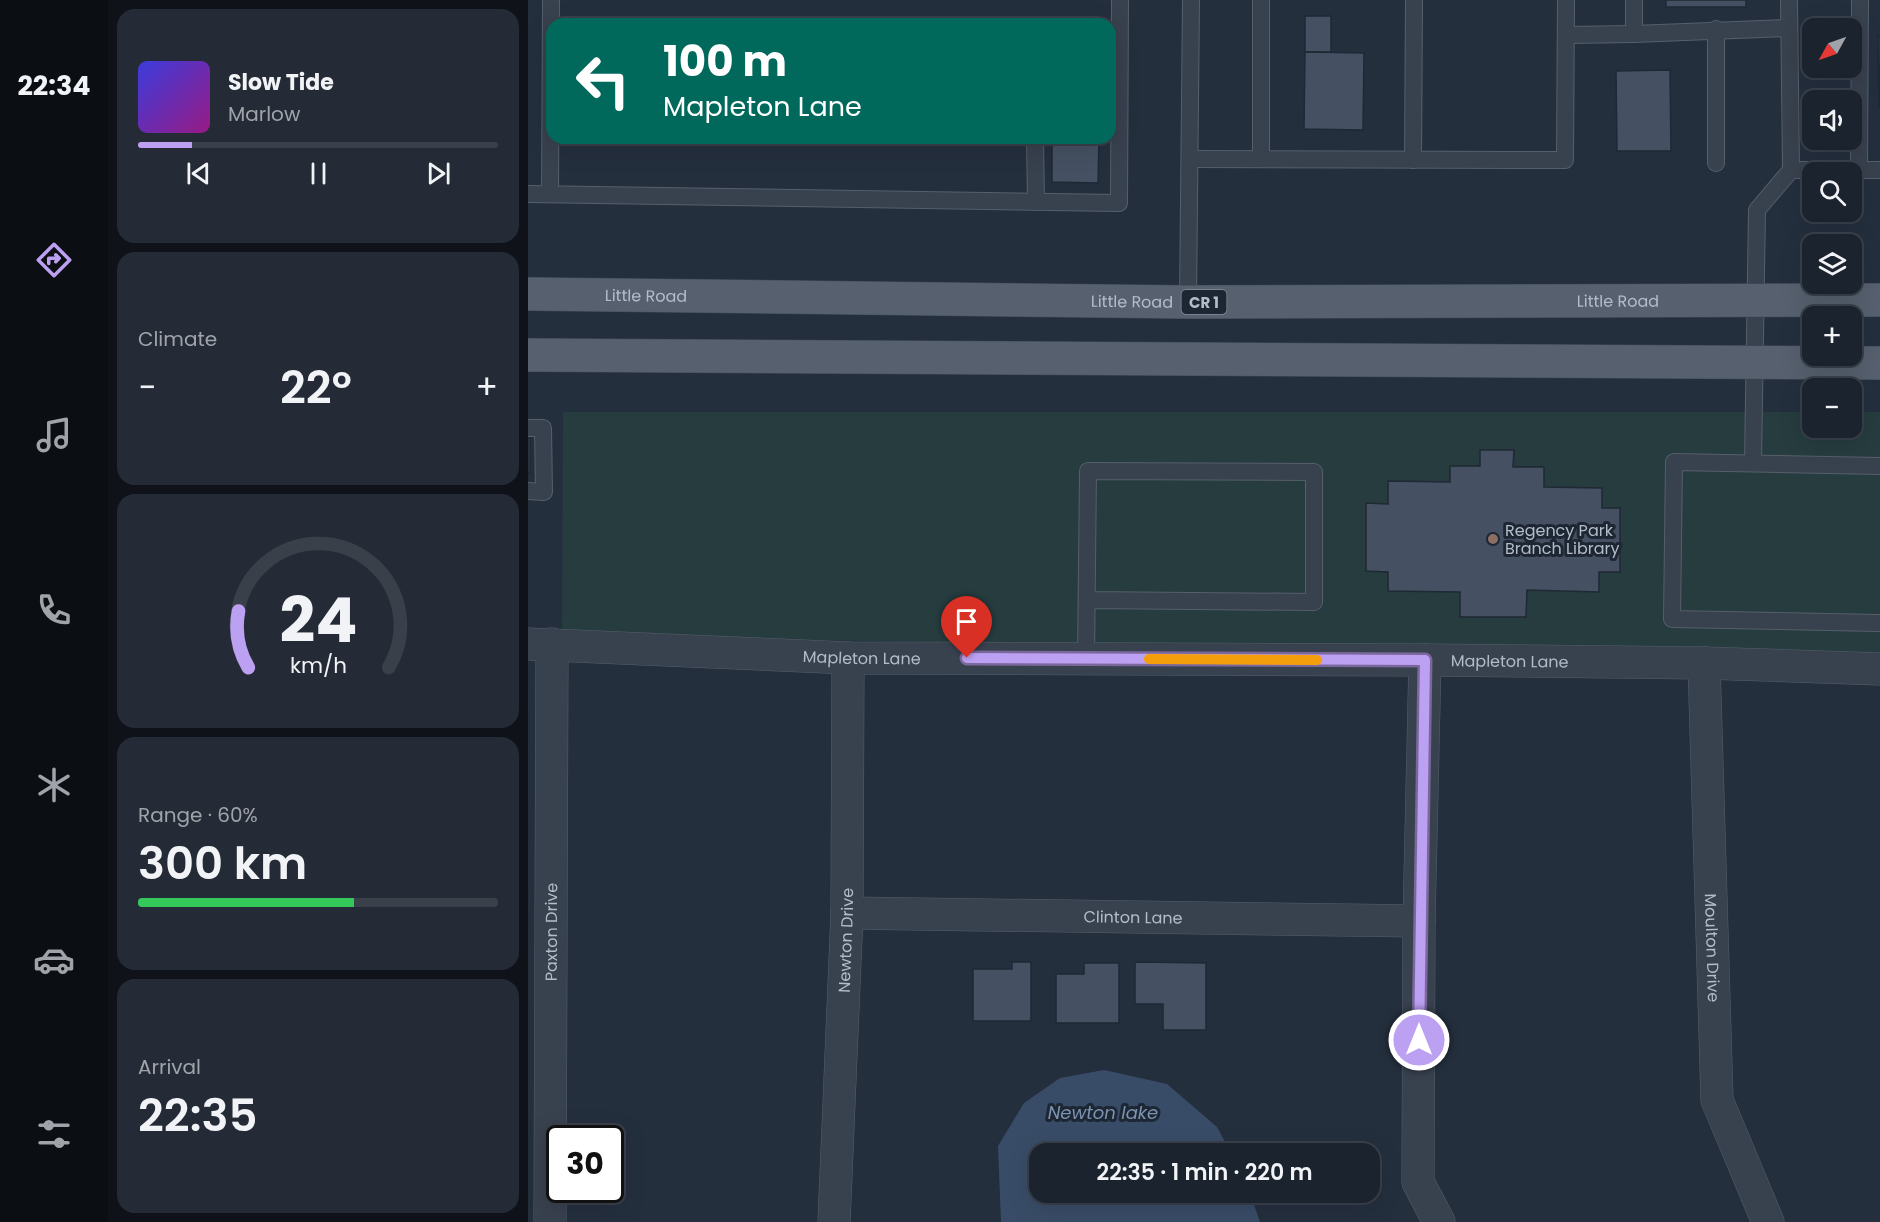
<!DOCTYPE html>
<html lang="en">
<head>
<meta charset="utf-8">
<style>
  :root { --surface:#1b232e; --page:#242b36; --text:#f1f3f6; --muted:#a0a4aa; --line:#39404a; --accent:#bca0f2 }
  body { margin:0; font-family:Poppins,sans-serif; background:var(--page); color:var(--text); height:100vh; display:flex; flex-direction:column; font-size:22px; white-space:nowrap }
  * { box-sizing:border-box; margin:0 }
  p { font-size:20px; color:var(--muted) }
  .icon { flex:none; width:33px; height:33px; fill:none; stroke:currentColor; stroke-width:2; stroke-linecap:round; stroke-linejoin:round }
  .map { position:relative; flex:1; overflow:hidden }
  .panel { display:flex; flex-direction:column; gap:9px; padding:9px; background:#0f1319; width:420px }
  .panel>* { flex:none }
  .hud { position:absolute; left:18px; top:18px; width:570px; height:126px; border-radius:18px; box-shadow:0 6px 24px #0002,0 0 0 2px var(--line); background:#00695c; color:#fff; overflow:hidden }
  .needle { width:39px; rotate:230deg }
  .fabs { position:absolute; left:1274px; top:18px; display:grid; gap:12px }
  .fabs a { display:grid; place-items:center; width:60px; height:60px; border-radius:12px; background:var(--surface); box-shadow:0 6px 24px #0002,0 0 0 2px var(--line); font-size:30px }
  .speed { position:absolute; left:18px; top:1125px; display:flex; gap:12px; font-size:30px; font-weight:700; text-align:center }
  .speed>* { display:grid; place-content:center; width:78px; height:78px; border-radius:50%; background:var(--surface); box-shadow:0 6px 24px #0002,0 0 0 2px var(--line); line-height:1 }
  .speed .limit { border:3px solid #111; border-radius:9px; background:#fff; color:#111 }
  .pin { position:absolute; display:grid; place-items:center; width:51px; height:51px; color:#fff; margin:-62px -26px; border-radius:50% 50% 50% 0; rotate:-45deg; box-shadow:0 0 6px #0007 }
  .pin .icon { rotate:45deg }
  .me { position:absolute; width:66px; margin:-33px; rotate:0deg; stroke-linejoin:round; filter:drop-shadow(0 0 4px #0008) }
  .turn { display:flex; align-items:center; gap:21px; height:126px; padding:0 18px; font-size:27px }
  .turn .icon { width:78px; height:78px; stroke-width:2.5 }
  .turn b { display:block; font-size:42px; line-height:51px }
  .big { font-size:45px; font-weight:600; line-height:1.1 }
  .panel .tile { flex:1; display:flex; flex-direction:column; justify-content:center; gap:9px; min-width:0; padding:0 21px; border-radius:18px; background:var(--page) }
  .panel .dial { align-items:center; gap:0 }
  .dial svg { height:156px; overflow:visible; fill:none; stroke:var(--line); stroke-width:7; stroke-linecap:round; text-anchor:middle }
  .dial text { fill:var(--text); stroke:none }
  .song { display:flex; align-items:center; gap:18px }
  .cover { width:72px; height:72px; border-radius:9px; background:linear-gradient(135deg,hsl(240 70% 55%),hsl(310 70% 35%)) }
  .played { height:6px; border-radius:3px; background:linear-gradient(90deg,var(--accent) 15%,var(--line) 15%) }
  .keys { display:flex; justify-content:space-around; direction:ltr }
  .heat { display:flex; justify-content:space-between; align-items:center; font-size:33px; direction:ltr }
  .charge { height:9px; border-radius:4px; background:linear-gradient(90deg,#34c759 60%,var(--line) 0) }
  .trip { position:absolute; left:501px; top:1143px; width:351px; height:60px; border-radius:18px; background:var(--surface); box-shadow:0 6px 24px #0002,0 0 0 2px var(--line); font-weight:600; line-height:60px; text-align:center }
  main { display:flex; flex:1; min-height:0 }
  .tab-bar { display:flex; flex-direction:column; width:108px; justify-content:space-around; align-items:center; background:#0b0e12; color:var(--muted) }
  .tab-bar .icon { width:42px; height:42px }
  .tab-bar .active { color:var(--accent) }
  .tab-bar b { font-size:27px; color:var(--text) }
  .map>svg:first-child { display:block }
  .green { fill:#263c3f }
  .water { fill:#394c67 }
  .building { fill:#455162; stroke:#1f2835; stroke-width:1.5 }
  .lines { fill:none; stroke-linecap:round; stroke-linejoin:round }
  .service-casing { stroke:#565f6c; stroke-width:18 }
  .minor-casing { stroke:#565f6c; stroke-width:33 }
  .primary-casing { stroke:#414a57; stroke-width:34 }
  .service { stroke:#38414e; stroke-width:16 }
  .minor { stroke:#38414e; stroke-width:32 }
  .primary { stroke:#56606e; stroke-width:33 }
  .route-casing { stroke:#7a689d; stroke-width:15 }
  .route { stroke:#bca0f2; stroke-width:10 }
  .slow { stroke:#f59e0b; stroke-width:10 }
  .education-dot { fill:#8d6e63; stroke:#1d2633; stroke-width:2 }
  .labels { text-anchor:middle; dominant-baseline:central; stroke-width:6; stroke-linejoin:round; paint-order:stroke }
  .shield { fill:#1d2633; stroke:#878f9c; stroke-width:1.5 }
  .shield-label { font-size:15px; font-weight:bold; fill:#b4bcc9 }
  .street-label { font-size:16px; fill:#b4bcc9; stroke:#1d2633 }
  .poi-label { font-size:16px; fill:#b4bcc9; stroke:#1d2633; text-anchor:start }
  .water-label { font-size:18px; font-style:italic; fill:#7c92b1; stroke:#1d2633 }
</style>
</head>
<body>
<main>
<nav class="tab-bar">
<b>22:34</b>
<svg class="icon active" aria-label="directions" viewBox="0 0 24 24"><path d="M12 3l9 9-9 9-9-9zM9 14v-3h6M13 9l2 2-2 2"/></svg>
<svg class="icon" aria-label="music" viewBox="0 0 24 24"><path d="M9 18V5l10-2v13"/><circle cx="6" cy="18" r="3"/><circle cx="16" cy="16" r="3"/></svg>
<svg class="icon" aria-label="phone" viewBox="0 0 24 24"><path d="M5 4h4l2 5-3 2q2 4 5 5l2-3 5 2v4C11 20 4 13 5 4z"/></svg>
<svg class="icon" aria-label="climate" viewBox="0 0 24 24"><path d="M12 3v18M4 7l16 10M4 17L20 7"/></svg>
<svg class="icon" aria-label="car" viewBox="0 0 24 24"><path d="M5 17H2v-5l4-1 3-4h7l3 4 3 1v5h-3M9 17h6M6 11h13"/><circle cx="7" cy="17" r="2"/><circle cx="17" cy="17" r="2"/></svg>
<svg class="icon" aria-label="filters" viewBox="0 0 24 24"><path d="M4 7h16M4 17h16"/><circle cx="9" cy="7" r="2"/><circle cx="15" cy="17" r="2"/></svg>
</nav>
<section class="panel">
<div class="tile">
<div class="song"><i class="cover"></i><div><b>Slow Tide</b><p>Marlow</p></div></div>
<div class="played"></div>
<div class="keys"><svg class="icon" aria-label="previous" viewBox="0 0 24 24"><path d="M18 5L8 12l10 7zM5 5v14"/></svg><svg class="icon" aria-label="pause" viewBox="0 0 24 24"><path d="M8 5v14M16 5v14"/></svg><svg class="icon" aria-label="next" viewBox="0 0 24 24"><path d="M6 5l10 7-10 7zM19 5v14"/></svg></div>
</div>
<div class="tile"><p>Climate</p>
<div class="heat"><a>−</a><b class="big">22°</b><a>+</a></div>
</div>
<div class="tile dial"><svg viewBox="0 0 100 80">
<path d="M14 69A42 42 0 1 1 86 69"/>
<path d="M14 69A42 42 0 0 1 9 40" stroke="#bca0f2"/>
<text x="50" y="56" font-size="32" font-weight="700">24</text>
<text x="50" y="72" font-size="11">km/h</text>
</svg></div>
<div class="tile"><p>Range · 60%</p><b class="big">300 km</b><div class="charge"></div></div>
<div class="tile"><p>Arrival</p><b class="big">22:35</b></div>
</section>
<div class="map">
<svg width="1352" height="1222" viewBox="0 0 1352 1222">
  <rect width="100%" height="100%" fill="#242f3e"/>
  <path class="green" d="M 35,412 L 1284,412 L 1284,428 L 1323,428 L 1323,412 L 1352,412 L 1352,654 L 34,637 Z"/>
  <path class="water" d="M 576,1070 L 639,1084 L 689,1127 L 703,1153 L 512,1154 L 512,1192 L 722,1193 L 732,1222 L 473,1222 L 470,1146 L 496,1103 L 532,1078 Z"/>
  <g class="building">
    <rect x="1138" y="0" width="80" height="7"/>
    <rect x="777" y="16" width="26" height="36"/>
    <path d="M 1350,36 L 1352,36 L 1352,107 L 1351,107 Z"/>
    <path d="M 777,52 L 836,53 L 835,130 L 776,129 Z"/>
    <path d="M 1142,70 L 1143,151 L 1089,151 L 1088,71 Z"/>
    <path d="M 524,138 L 571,138 L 570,183 L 524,182 Z"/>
    <path d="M 0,437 L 2,438 L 2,473 L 0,473 Z"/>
    <path d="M 952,450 L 986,450 L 985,467 L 1016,467 L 1016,487 L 1074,488 L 1074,508 L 1092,508 L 1092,572 L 1071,572 L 1071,592 L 999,590 L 998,617 L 932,617 L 932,592 L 860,591 L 860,572 L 838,571 L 838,503 L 860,504 L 860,481 L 922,482 L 922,466 L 952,466 Z"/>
    <path d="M 484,962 L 503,962 L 503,1021 L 445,1021 L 445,969 L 484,969 Z"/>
    <path d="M 607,962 L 678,963 L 678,1030 L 635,1030 L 635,1004 L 607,1004 Z"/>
    <path d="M 556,963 L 591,963 L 591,1023 L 528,1023 L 528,974 L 556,974 Z"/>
  </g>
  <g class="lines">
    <g class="service-casing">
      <g id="service">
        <path d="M 733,0 L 733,159"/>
        <path d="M 1106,0 L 1106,34 L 1261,28"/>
        <path d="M 1188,29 L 1188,163"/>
        <path d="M 1038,35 L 1106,34"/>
        <path d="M 507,138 L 508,202"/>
        <path d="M 663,159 L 1037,160 L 1038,0"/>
        <path d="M 885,160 L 886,0"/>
        <path d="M 1263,170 L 1331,170 L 1332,0"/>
        <path d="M 1331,170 L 1352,170"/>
        <path d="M 0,194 L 591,203 L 592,0"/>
        <path d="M 22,194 L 23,0"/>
        <path d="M 660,302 L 663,0"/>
        <path d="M 0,428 L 15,428 L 16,492 L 0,491"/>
        <path d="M 1225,463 L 1229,210 L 1263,170 L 1261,0"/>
        <path d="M 1352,466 L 1146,462 L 1144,619 L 1352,623"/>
        <path d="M 558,659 L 560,471 L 786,472 L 786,602 L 559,600"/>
      </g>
    </g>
    <g class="minor-casing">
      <g id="minor">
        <path id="s1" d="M 0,644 L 320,658 L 897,660 L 1176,663 L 1352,669"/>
        <path d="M 897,660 L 891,921 L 890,1182 L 911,1222"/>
        <path id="s2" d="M 1176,663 L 1189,1100 L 1240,1222"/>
        <path id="s3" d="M 319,913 L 891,921"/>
        <path id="s4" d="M 22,1222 L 24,644"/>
        <path id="s5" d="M 306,1222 L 319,913 L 320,658"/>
      </g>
    </g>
    <g class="primary-casing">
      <g id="primary">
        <path id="s6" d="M 0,294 L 660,302 L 1352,300"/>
        <path d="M 0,355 L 1352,363"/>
      </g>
    </g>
    <use href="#service" class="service"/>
    <use href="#minor" class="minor"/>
    <use href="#primary" class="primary"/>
  </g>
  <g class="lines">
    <g class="route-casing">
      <path id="route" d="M 439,658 L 897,660 L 891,1040"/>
    </g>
    <use href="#route" class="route"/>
    <path class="slow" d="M 621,659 L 789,660"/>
  </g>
  <circle class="education-dot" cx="965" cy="539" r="6"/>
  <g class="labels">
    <rect class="shield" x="653.5" y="290" width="45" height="24" rx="4.5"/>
    <g class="shield-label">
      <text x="676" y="302">CR 1</text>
    </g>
    <g class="street-label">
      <text stroke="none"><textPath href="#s6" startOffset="118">Little Road</textPath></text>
      <text stroke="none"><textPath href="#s6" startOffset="1090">Little Road</textPath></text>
      <text stroke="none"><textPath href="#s6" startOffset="604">Little Road</textPath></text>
      <text stroke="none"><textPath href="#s1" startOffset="334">Mapleton Lane</textPath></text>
      <text stroke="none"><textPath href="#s1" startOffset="982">Mapleton Lane</textPath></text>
      <text stroke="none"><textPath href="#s3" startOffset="286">Clinton Lane</textPath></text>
      <text stroke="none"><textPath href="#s4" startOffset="290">Paxton Drive</textPath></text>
      <text stroke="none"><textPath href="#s5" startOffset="282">Newton Drive</textPath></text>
      <text stroke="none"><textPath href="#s2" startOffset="285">Moulton Drive</textPath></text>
    </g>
    <g class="poi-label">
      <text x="977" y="530">Regency Park<tspan x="977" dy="18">Branch Library</tspan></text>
    </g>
    <g class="water-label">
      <text x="575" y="1112">Newton lake</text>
    </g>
  </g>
</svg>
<div class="fabs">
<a><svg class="needle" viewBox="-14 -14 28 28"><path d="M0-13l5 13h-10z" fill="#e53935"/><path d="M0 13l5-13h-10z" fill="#a0a4aa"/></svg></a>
<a><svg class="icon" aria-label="sound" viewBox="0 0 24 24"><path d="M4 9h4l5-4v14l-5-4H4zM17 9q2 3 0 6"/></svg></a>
<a><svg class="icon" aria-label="search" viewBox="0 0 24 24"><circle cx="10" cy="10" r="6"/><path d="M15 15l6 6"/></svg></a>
<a><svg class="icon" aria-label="layers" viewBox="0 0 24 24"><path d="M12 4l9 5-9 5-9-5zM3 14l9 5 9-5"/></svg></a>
<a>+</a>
<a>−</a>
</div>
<div class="speed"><div class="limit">30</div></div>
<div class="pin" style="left:439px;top:658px;background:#d93025"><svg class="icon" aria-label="arrive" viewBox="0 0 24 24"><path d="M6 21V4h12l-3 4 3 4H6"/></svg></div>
<svg class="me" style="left:891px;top:1040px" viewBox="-20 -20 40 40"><circle r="17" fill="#bca0f2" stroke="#fff" stroke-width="3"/><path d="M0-11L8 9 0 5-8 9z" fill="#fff"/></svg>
<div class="trip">22:35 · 1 min · 220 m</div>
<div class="hud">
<div class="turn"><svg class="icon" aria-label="left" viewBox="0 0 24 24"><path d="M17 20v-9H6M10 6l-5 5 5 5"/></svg><div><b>100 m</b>Mapleton Lane</div></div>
</div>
</div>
</main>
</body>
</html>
